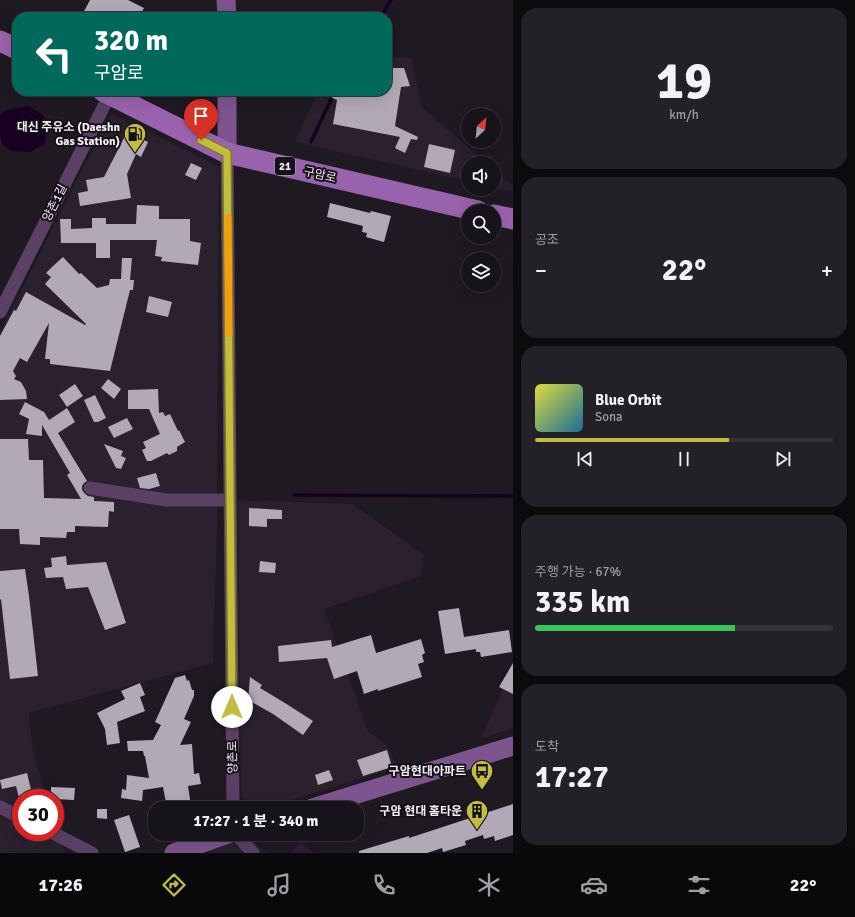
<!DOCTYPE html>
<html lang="ko">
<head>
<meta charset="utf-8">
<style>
  :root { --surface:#17131a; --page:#242027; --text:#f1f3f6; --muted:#9e9ea2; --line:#363239; --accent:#c3bd3e }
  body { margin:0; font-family:Signika,"Noto Sans KR",sans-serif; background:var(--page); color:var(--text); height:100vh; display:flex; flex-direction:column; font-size:15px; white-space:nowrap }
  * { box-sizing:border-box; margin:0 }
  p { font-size:13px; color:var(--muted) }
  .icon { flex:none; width:22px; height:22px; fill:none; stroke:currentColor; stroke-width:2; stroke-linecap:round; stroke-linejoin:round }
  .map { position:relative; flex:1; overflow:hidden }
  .details { display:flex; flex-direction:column; gap:8px; padding:8px; background:#0d0a0e; width:342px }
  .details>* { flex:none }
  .guide { position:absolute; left:12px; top:12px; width:380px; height:84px; border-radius:16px; box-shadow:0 4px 16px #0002,0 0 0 1px var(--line); background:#00695c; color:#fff; overflow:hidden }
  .needle { width:26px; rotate:27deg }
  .buttons { position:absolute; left:461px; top:108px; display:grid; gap:8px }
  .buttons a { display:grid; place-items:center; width:40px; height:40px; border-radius:50%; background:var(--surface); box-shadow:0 4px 16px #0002,0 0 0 1px var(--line); font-size:20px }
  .speed { position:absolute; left:12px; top:789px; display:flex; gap:8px; font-size:20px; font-weight:700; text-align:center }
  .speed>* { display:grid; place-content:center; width:52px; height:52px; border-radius:50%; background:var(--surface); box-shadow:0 4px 16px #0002,0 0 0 1px var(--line); line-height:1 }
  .speed .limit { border:6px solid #d22; background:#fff; color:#111 }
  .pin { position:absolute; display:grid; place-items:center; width:34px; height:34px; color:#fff; margin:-41px -17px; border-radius:50% 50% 50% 0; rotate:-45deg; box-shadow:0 0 4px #0007 }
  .pin .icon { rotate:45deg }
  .me { position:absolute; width:44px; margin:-22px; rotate:0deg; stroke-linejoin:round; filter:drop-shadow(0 0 3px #0008) }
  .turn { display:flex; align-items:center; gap:14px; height:84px; padding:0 16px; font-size:18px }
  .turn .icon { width:52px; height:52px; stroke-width:2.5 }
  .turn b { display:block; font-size:28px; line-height:34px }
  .big { font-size:30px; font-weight:700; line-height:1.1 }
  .details .widget { flex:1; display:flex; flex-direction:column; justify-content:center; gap:6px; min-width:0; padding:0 14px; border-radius:16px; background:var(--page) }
  .details .dial { align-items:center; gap:0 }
  .dial b { font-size:52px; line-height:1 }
  .song { display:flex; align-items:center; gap:12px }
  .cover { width:48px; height:48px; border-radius:6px; background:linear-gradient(135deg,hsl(60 70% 55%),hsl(200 70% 35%)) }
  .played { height:4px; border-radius:2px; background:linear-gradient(90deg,var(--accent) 65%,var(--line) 65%) }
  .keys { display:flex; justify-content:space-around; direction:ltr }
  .heat { display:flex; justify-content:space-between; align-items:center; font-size:22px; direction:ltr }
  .charge { height:6px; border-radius:3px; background:linear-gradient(90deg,#34c759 67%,var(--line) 0) }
  .trip { position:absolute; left:148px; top:801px; width:216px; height:40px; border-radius:16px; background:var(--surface); box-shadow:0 4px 16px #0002,0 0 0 1px var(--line); font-weight:700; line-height:40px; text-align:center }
  .tabs { display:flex; height:64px; justify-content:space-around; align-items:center; background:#09080a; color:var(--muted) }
  .tabs .icon { width:28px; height:28px }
  .tabs .selected { color:var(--accent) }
  .tabs b { font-size:18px; color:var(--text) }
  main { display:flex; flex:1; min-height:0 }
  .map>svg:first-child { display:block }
  .built { fill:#2a202e }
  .green { fill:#33193d }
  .water { fill:#180022 }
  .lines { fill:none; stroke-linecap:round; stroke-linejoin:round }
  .stream { stroke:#180022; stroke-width:3.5 }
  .building { fill:#b1a9b5 }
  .street { stroke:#5a4064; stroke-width:13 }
  .secondary { stroke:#7d548d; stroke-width:19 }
  .primary { stroke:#9962ad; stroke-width:21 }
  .route-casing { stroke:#7f7b28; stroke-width:10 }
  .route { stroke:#c3bd3e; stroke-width:7 }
  .slow { stroke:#f59e0b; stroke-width:7 }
  .labels { text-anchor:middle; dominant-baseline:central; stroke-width:4; stroke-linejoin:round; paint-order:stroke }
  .shield { fill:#161018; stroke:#b0abb2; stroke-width:1 }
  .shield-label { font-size:11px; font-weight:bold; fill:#f2eef4 }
  .poi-label { font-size:12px; font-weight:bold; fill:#f2eef4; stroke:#161018; text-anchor:end }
  .street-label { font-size:12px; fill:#f2eef4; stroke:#161018 }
</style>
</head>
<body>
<main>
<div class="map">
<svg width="513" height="853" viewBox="0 0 513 853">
  <rect width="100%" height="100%" fill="#1f1922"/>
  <g class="built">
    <path d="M 387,56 L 411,58 L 422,107 L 458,139 L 486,163 L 468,163 L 468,181 L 295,142 L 315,98 L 302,91 L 387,91 Z"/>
    <path d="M 111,114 L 219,166 L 217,529 L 213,663 L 29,713 L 33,752 L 47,798 L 21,798 L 21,832 L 55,832 L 55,823 L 65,853 L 0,853 L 0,332 Z"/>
    <path d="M 494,170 L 513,186 L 513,192 L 494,187 Z"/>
    <path d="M 238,500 L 353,504 L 424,555 L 421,576 L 324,609 L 368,731 L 389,748 L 397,767 L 267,808 L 251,808 L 241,796 Z"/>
    <path d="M 513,665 L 513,728 L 481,739 Z"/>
    <path d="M 248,836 L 266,853 L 203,853 Z"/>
  </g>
  <path class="green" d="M 300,842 L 314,853 L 291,853 Z"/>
  <path class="water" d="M 28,106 L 43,115 L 48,130 L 44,145 L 29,152 L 11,151 L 2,144 L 0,136 L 0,115 L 7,110 Z"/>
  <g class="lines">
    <g class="stream">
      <path d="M 381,17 L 391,0"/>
      <path d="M 311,142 L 335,91"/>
      <path d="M 294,495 L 513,496"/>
    </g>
  </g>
  <g class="building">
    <path d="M 90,0 L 128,0 L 144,8 L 139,17 L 81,17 Z"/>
    <path d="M 387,68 L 404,68 L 410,86 L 401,87 L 395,126 L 418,137 L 417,140 L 411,139 L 405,153 L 395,148 L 400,137 L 333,124 L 337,100 L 319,91 L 387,91 Z"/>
    <path d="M 127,132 L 148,142 L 141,157 L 136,154 L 127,174 L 131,198 L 80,206 L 78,193 L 88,191 L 86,180 L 104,177 Z"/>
    <path d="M 429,144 L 455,150 L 450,173 L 424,167 Z"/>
    <path d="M 191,163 L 202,168 L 196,180 L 185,175 Z"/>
    <path d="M 330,203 L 370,213 L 371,211 L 391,216 L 384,242 L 366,237 L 367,233 L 362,232 L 363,226 L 327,217 Z"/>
    <path d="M 137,205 L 159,206 L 159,219 L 190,219 L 190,241 L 201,243 L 198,265 L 161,261 L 162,257 L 155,256 L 157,240 L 110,240 L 110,258 L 96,258 L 96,243 L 61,243 L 60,219 L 71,219 L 71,229 L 92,228 L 92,218 L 106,218 L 106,224 L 136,224 Z"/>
    <path d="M 63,257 L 79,274 L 81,273 L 97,288 L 109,285 L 110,279 L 121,279 L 122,258 L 132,258 L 130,280 L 134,280 L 133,290 L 130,290 L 110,371 L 50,364 L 50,359 L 45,359 L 49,323 L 27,362 L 20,358 L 13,371 L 16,376 L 14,379 L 21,382 L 26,391 L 27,399 L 0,400 L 0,336 L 14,310 L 16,311 L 26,292 L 85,325 L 86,324 L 45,284 L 51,277 L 46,273 L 53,266 Z"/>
    <path d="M 149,296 L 172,302 L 168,317 L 146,312 Z"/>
    <path d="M 108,379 L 121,389 L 114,399 L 101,388 Z"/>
    <path d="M 75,384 L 83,396 L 67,407 L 59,395 Z"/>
    <path d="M 158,389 L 159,413 L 163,412 L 165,416 L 170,414 L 178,431 L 179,430 L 185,442 L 177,447 L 177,451 L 169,455 L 167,453 L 151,461 L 147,461 L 142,450 L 146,448 L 143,442 L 160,434 L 149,409 L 128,409 L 128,390 Z"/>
    <path d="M 95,395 L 106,418 L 98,422 L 94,422 L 84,400 Z"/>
    <path d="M 25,402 L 44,412 L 49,420 L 67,408 L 75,422 L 58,433 L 87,481 L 84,483 L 82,486 L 82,490 L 85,494 L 88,496 L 94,497 L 94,501 L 114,502 L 114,512 L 109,511 L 108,527 L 75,526 L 75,532 L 67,532 L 66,538 L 40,537 L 40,545 L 20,544 L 19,529 L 0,529 L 0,439 L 28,439 L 29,460 L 43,460 L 44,498 L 81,499 L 67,475 L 70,473 L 42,425 L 42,436 L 26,434 L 29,419 L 19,414 Z"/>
    <path d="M 127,418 L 133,429 L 114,438 L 108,427 Z"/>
    <path d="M 104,444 L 123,451 L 121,456 L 126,458 L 121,469 L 116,468 Z"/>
    <path d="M 156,473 L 160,486 L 149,489 L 140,488 L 137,478 Z"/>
    <path d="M 249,508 L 282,510 L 282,519 L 267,519 L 267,527 L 249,526 Z"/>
    <path d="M 66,556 L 67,565 L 106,562 L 126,623 L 105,630 L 88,587 L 66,589 L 63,577 L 46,578 L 44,568 L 52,567 L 51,558 Z"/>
    <path d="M 260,561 L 276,563 L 275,573 L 259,572 Z"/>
    <path d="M 25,569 L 29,596 L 38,676 L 10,679 L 1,599 L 0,600 L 0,571 Z"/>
    <path d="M 459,608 L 464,637 L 509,630 L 512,652 L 481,657 L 480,652 L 476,652 L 476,649 L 445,654 L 438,611 Z"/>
    <path d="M 371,635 L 376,653 L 421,639 L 425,653 L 422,655 L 424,662 L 418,664 L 422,677 L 378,691 L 378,689 L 364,694 L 357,671 L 334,679 L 327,658 L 279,662 L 278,646 L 331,640 L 332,647 Z"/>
    <path d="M 513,663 L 513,694 L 499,687 Z"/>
    <path d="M 185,675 L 187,681 L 189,680 L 192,690 L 194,690 L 194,696 L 184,719 L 191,722 L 180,745 L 192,744 L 194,774 L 199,773 L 201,784 L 188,786 L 191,806 L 174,808 L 156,808 L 155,806 L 166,803 L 163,787 L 143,790 L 142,801 L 121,798 L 122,789 L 126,790 L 127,775 L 149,778 L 145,756 L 144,756 L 143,751 L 128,751 L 127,741 L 153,740 L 161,725 L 155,722 L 175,678 Z"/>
    <path d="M 250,677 L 262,685 L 260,688 L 285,703 L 313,721 L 303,735 L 273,714 L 248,700 Z"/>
    <path d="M 140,683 L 145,695 L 140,697 L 145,711 L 117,722 L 120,743 L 107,745 L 105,729 L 97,713 L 125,699 L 121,691 Z"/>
    <path d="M 387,750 L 392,767 L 363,776 L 357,760 Z"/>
    <path d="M 329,770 L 333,780 L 318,785 L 315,775 Z"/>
    <path d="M 27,773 L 33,798 L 19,798 L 16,786 L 2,789 L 0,780 Z"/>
    <path d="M 51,787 L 75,788 L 74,800 L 55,799 L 55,798 L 51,798 Z"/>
    <path d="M 513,804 L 513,835 L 495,841 L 494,836 L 484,839 L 483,835 L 465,841 L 466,845 L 443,852 L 442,848 L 427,853 L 359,853 L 359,851 L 409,836 L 409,838 Z"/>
    <path d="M 97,809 L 107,809 L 107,819 L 97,818 Z"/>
    <path d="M 129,815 L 140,847 L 125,852 L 114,820 Z"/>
  </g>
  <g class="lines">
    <g class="street">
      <path d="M 227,153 L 233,808"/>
      <path d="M 0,312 L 110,94"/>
      <path d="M 90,488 L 166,500 L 230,500"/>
      <path d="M 0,807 L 21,818"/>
      <path d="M 51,832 L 92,853"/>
      <path d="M 236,834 L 253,853"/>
    </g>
    <g class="secondary">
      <path d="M 226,0 L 227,17"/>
      <path d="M 227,91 L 227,153"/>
      <path d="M 312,808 L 513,746"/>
      <path d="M 174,853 L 228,834"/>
    </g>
    <g class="primary">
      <path d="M 0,41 L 17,49"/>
      <path d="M 103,91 L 227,153 L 478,211"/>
      <path d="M 494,215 L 513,219"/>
    </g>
  </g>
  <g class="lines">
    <g class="route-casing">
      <path id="route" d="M 201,140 L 227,153 L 232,707"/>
    </g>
    <use href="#route" class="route"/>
    <path class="slow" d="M 228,217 L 229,334"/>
  </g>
  <defs>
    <g id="fuel-pin" transform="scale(1.15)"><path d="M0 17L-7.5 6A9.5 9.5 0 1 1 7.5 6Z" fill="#c3bd3e" stroke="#161018"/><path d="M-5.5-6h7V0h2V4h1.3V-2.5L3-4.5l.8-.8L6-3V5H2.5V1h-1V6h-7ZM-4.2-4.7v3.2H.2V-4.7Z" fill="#111"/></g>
    <g id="bus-pin" transform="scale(1.15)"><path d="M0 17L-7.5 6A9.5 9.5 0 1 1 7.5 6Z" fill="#c3bd3e" stroke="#161018"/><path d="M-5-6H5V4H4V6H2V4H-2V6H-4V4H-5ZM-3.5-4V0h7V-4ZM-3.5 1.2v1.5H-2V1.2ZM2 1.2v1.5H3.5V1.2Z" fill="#111"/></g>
    <g id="building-pin" transform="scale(1.15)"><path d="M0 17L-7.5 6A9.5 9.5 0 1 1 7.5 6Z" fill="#c3bd3e" stroke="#161018"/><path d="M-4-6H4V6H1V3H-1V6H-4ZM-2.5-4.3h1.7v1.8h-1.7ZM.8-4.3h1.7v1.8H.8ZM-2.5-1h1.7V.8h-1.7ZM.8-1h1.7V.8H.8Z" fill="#111"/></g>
  </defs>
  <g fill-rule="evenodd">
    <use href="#fuel-pin" x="135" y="134"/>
    <use href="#bus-pin" x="482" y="771"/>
    <use href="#building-pin" x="477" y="811"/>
  </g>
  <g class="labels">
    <rect class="shield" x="275" y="157" width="20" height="18" rx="3"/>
    <g class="shield-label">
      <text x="285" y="166">21</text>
    </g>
    <g class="poi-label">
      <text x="120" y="127">대신 주유소 (Daeshn<tspan x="120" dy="14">Gas Station)</tspan></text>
      <text x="466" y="771">구암현대아파트</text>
      <text x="462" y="811">구암 현대 홈타운</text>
    </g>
    <g class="street-label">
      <text transform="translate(320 175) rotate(13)">구암로</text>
      <text transform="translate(55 203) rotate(-63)">양촌1길</text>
      <text transform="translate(233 757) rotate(-91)">양촌로</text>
    </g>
  </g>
</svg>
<div class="buttons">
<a><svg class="needle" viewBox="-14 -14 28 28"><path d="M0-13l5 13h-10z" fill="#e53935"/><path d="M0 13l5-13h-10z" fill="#9e9ea2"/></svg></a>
<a><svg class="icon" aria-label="sound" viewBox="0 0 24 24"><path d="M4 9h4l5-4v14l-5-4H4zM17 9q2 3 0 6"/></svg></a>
<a><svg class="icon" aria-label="search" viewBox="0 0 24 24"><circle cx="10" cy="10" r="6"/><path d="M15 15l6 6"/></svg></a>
<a><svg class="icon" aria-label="layers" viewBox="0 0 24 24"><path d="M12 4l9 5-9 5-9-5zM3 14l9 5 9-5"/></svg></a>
</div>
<div class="speed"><div class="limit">30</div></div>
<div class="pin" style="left:201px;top:140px;background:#d93025"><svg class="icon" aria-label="arrive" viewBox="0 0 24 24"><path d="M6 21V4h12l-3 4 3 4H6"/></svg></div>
<svg class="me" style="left:232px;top:707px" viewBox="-20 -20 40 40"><circle r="19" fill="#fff"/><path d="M0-13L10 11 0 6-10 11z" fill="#c3bd3e"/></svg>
<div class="trip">17:27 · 1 분 · 340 m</div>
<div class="guide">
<div class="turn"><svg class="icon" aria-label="left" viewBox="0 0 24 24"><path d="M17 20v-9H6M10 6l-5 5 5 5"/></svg><div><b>320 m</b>구암로</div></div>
</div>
</div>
<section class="details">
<div class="widget dial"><b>19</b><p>km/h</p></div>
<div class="widget"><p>공조</p>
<div class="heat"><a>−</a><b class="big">22°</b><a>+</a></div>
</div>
<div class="widget">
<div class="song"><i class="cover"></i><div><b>Blue Orbit</b><p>Sona</p></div></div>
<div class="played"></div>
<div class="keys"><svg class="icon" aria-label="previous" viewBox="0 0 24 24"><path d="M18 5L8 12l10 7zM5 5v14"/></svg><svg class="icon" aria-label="pause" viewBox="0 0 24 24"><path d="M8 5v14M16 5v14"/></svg><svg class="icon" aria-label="next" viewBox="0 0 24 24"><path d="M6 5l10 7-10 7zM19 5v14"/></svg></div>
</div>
<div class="widget"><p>주행 가능 · 67%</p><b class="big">335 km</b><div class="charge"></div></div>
<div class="widget"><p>도착</p><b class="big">17:27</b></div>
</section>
</main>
<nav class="tabs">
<b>17:26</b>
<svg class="icon selected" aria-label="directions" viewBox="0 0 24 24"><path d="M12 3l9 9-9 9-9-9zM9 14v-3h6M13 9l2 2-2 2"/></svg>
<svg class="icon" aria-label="music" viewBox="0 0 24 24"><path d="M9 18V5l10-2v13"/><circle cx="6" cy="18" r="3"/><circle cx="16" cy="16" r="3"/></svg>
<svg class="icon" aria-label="phone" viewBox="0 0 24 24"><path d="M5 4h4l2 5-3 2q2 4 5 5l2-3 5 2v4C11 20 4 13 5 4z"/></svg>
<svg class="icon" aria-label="climate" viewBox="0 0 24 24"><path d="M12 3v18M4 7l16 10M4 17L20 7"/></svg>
<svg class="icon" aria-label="car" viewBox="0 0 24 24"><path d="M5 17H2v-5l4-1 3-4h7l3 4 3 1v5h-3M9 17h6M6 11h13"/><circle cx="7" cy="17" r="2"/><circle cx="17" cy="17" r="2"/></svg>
<svg class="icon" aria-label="filters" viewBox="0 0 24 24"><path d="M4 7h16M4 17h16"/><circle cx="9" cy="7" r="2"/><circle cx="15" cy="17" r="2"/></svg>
<b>22°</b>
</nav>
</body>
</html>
